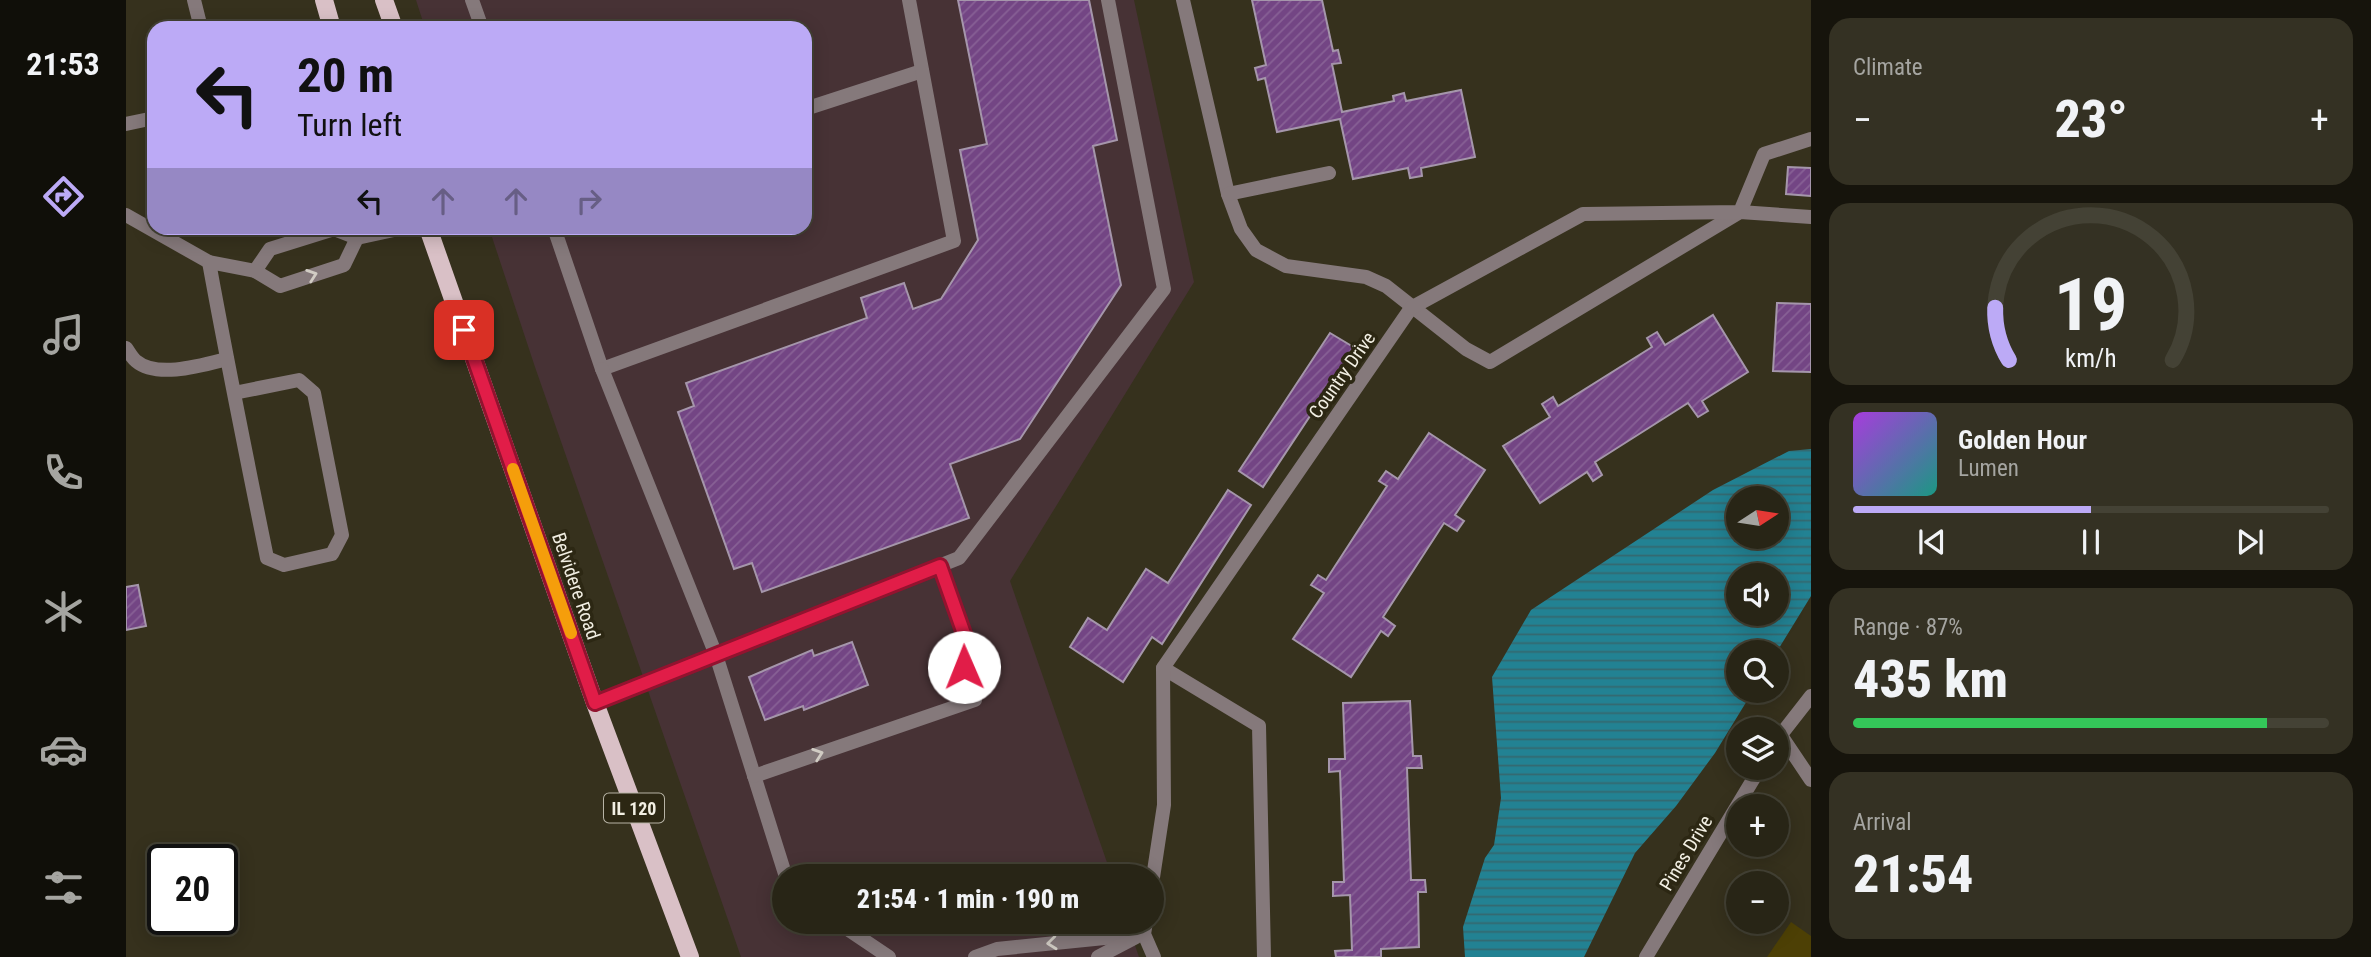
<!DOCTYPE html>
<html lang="en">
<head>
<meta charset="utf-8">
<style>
  :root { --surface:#282516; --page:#343123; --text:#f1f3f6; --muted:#a5a5a1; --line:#444235; --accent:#bcaaf6 }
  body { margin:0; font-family:"Roboto Condensed",sans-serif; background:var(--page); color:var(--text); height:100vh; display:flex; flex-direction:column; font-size:26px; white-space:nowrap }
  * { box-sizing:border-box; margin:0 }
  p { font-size:23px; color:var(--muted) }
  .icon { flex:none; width:38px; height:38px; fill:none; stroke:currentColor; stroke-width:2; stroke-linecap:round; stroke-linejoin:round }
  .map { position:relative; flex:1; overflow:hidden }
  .panel { display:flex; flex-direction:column; gap:18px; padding:18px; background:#16140c; width:560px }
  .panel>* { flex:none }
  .guide { position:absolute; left:21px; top:21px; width:665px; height:214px; border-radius:21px; box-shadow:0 4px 18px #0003,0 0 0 2px var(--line); background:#bcaaf6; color:#111; overflow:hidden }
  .needle { width:46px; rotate:78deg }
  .buttons { position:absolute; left:1600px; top:486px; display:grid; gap:14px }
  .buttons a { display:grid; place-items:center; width:63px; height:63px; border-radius:50%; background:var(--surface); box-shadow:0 4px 18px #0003,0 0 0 2px var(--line); font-size:35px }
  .speed { position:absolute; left:21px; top:844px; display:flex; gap:14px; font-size:35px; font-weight:700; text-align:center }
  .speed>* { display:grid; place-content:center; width:91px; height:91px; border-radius:50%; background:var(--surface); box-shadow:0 4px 18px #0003,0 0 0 2px var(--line); line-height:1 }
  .speed .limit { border:4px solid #111; border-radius:10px; background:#fff; color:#111 }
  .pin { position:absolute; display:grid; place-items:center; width:60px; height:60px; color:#fff; margin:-30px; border-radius:14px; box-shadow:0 4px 10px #0006 }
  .me { position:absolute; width:77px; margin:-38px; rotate:359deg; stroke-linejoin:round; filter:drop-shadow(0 0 5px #0008) }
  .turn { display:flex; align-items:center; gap:24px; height:147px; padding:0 35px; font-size:32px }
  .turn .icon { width:91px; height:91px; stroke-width:2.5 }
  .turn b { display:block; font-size:49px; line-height:60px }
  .lanes { display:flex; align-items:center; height:66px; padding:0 35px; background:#0003; justify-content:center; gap:35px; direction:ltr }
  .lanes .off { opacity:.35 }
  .big { font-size:52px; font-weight:800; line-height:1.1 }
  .panel .widget { flex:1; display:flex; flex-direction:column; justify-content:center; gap:10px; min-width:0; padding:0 24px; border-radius:21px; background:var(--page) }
  .panel .dial { align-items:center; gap:0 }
  .dial svg { height:182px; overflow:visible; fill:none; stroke:var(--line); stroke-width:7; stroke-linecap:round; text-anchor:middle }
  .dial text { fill:var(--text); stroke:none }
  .song { display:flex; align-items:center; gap:21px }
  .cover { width:84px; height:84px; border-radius:10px; background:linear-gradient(135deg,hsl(280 70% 55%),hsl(170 70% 35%)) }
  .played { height:7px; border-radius:4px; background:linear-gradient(90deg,var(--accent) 50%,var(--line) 50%) }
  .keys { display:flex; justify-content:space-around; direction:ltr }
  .heat { display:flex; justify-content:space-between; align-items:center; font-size:38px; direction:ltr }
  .charge { height:10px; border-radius:5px; background:linear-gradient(90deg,#34c759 87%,var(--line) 0) }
  .trip { position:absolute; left:646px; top:864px; width:392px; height:70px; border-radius:35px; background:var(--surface); box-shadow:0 4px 18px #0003,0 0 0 2px var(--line); font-weight:800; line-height:70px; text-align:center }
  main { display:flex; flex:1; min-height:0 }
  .tab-bar { display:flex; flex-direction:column; width:126px; justify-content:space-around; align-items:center; background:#100f09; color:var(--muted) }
  .tab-bar .icon { width:49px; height:49px }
  .tab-bar .active { color:var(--accent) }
  .tab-bar b { font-size:32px; color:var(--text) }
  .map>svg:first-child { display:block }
  .commercial { fill:#473235 }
  .green { fill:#4d4005 }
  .water { fill:url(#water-rules); fill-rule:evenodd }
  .building { fill:url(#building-hatch); stroke:#a596ab; stroke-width:2 }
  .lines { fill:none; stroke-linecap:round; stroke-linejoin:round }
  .lane { stroke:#85797b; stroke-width:14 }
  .street { stroke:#85797b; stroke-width:14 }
  .primary { stroke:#d9c0c6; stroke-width:18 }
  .oneway { stroke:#d1ccc4 }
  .route-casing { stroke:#92132f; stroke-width:18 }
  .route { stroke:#e11d48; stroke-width:12 }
  .slow { stroke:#f59e0b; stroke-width:12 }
  .labels { text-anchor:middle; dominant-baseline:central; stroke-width:7; stroke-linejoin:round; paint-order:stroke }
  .shield { fill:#2c2713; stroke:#b7b3a5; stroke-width:2 }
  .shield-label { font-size:18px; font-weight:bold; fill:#f2efe3 }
  .street-label { font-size:19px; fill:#f2efe3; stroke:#2c2713 }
</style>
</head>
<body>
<main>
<nav class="tab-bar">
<b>21:53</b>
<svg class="icon active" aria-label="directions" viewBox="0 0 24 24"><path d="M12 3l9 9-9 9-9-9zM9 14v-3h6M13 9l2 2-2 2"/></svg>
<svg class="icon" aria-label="music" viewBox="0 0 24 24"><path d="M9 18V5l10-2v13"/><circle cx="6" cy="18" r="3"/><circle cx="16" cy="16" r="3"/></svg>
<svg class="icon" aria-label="phone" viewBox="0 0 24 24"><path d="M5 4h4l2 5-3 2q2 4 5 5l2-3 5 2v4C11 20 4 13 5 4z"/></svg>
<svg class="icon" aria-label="climate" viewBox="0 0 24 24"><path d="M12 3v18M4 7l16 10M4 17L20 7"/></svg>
<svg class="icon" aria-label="car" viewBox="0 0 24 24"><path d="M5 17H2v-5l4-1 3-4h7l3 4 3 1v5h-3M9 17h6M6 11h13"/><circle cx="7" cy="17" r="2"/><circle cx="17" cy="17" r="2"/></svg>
<svg class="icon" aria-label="filters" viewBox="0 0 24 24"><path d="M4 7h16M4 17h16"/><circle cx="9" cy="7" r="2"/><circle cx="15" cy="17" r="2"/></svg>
</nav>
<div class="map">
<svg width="1685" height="957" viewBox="0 0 1685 957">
  <defs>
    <pattern id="water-rules" width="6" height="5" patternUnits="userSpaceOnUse" patternTransform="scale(1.75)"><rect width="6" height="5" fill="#228293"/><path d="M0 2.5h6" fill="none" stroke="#34686f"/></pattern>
    <pattern id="building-hatch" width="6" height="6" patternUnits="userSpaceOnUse" patternTransform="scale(1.75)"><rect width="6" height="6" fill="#734584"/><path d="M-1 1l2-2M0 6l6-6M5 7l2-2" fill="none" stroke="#876095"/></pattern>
  </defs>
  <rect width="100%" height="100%" fill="#36311d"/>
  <path class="commercial" d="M 290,0 L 1008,0 L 1068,282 L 884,581 L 986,877 L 658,877 L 658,922 L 1001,922 L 1013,957 L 615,957 L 409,367 L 363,228 L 679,228 L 679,28 L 299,28 Z"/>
  <path class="green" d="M 1665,922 L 1685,936 L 1685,957 L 1641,957 Z"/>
  <path class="water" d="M 1685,449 L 1685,596 L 1650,653 L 1612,653 L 1612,691 L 1627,691 L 1589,753 L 1550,806 L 1509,853 L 1458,957 L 1339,957 L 1337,927 L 1359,858 L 1368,845 L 1375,798 L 1366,677 L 1405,610 L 1587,490 L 1663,451 ZM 1612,499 L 1650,499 L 1650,537 L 1612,537 ZM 1612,576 L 1650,576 L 1650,614 L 1612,614 Z"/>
  <g class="building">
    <path d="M 832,0 L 963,0 L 991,140 L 967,146 L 995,285 L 894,439 L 824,464 L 843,518 L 636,592 L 626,563 L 608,569 L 552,412 L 568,406 L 560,383 L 741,318 L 735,298 L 778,283 L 787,309 L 815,299 L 852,240 L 834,150 L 861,144 Z"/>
    <path d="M 1126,0 L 1196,0 L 1207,51 L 1212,50 L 1215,63 L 1206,64 L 1216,112 L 1268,101 L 1267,96 L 1278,93 L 1280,101 L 1335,90 L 1349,157 L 1295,168 L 1296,176 L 1284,178 L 1282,168 L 1227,179 L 1214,119 L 1151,132 L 1139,78 L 1132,80 L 1129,68 L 1140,65 Z"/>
    <path d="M 1662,167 L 1685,168 L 1685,196 L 1660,194 Z"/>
    <path d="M 1651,303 L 1685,304 L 1685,372 L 1647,371 Z"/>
    <path d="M 1587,315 L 1622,372 L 1576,401 L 1582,411 L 1572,417 L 1562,403 L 1469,462 L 1476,475 L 1467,481 L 1461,472 L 1414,503 L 1377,446 L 1424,417 L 1416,404 L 1427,397 L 1432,406 L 1526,347 L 1521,338 L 1531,332 L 1539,345 Z"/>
    <path d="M 1204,333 L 1229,348 L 1137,487 L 1113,471 Z"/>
    <path d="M 1303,433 L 1359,470 L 1329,515 L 1338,521 L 1331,531 L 1318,523 L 1257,617 L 1269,626 L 1262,636 L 1255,631 L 1225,677 L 1167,639 L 1198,593 L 1185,585 L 1192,575 L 1200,580 L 1261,486 L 1253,481 L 1260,471 L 1272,479 Z"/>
    <path d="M 1102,490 L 1125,505 L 1036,644 L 1026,637 L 997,682 L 944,647 L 962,618 L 981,630 L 1020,569 L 1042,583 Z"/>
    <path d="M 12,585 L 20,626 L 0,630 L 0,587 Z"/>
    <path d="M 726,642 L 742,685 L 678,710 L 677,706 L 639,720 L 623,677 L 686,650 L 688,656 Z"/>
    <path d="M 1284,701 L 1287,756 L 1295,756 L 1296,768 L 1281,768 L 1285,880 L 1299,880 L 1300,892 L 1292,892 L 1293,947 L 1255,949 L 1255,957 L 1210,957 L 1209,951 L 1226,950 L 1224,895 L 1207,896 L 1207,882 L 1218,882 L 1214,771 L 1203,772 L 1203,759 L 1219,759 L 1217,703 Z"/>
  </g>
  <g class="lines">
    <g class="lane">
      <path d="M 68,0 L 75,28"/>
      <path d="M 346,0 L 356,28"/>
      <path d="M 1057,0 L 1102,194 L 1115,229 L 1130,250 L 1160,266 L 1240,277 L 1260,286 L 1340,349 L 1364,362 L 1614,212 L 1685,217"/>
      <path d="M 679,109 L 796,71"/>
      <path d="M 0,124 L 28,118"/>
      <path d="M 1102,194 L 1203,173"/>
      <path d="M 0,215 L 83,262"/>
      <path d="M 428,228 L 476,369 L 828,241 L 783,0"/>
      <path d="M 129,271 L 144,249 L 208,229 L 231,238 L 277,228"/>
      <path d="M 0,348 C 3,352 6,358 10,361 C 31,379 77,365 101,359"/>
      <path d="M 476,369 L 590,655 L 660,877"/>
      <path d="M 108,393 L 173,380 L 188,393 L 216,535 L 206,554 L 158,565 L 141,558 C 121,460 101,361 83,262 L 129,271 L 154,286 L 218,265 L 231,238"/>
      <path d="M 1037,668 L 1133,726 L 1138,957"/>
      <path d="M 469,703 L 833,558 L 1038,289 L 982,0"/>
      <path d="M 1654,734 L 1685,780"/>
      <path d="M 628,776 L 849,700 L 839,667 L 842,645 L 814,566"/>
      <path d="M 711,922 L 763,957"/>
    </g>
    <g class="street">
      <path d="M 1650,741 L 1685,696"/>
      <path d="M 1026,884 L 1038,805 L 1037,668 L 1285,308 L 1457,214 L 1614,212 L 1638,154 L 1685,139"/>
      <path d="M 1020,922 L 1018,934 L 1028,957"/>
      <path d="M 849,957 L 871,949 L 1018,934"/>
      <path d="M 972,957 L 1010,937"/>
      <path d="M 1520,957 L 1634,768"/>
    </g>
    <g class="primary">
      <path d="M 198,0 L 206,28"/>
      <path d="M 258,0 L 268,28"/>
      <path d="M 302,228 L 469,703 L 564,957"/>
    </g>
  </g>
  <defs><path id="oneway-chevron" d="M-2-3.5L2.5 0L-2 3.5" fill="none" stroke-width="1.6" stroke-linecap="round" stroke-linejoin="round" transform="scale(1.75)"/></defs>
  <g class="oneway">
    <use href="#oneway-chevron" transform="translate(186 275) rotate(-19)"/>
    <use href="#oneway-chevron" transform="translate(692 754) rotate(-19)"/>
    <use href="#oneway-chevron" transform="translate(926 943) rotate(174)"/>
  </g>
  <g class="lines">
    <g class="route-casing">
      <path id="route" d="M 338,330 L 469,703 L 814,566 L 842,645 L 838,667"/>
    </g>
    <use href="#route" class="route"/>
    <path class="slow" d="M 387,469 L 445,633"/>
  </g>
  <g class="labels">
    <rect class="shield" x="478" y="793.5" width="60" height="29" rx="5"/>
    <g class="shield-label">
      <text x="508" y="808">IL 120</text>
    </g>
    <g class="street-label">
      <text transform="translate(1216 375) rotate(-55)">Country Drive</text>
      <text transform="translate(450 586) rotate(71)">Belvidere Road</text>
      <text transform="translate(1560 853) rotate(-59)">Pines Drive</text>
    </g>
  </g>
</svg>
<div class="buttons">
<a><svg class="needle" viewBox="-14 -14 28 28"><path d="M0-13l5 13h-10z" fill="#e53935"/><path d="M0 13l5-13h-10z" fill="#a5a5a1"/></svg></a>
<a><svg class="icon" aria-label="sound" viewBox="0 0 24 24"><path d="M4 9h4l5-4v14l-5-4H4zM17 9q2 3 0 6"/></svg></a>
<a><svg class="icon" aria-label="search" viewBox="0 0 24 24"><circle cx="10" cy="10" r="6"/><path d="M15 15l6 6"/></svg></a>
<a><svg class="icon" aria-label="layers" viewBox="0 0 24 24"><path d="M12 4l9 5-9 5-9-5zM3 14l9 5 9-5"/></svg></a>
<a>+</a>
<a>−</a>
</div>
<div class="speed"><div class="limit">20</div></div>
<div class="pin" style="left:338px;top:330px;background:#d93025"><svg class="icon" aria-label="arrive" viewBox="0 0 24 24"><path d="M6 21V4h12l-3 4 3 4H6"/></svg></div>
<svg class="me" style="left:838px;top:667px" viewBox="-20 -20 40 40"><circle r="19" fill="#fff"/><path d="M0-13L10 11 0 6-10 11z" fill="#e11d48"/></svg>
<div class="trip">21:54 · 1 min · 190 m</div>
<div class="guide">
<div class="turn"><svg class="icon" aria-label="left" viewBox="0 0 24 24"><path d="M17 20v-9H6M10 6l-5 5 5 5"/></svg><div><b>20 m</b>Turn left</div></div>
<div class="lanes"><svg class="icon" aria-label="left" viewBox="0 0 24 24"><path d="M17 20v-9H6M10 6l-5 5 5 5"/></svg><svg class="icon off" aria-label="ahead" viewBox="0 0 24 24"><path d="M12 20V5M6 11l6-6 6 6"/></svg><svg class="icon off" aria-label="ahead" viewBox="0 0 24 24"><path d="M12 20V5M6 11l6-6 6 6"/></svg><svg class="icon off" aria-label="right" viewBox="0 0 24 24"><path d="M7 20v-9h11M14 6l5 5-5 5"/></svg></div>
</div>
</div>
<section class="panel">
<div class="widget"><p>Climate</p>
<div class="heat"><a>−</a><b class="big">23°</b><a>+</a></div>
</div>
<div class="widget dial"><svg viewBox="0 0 100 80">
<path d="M14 69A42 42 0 1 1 86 69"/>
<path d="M14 69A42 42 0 0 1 8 46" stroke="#bcaaf6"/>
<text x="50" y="56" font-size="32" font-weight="700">19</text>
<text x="50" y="72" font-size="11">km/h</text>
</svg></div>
<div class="widget">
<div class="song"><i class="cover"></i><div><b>Golden Hour</b><p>Lumen</p></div></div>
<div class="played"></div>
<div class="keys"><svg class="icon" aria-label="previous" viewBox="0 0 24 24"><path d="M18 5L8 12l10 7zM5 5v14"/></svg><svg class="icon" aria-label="pause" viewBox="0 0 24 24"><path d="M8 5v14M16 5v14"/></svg><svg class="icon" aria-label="next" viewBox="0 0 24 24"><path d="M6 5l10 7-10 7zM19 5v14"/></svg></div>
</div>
<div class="widget"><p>Range · 87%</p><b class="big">435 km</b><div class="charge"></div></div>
<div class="widget"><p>Arrival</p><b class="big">21:54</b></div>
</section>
</main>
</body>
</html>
